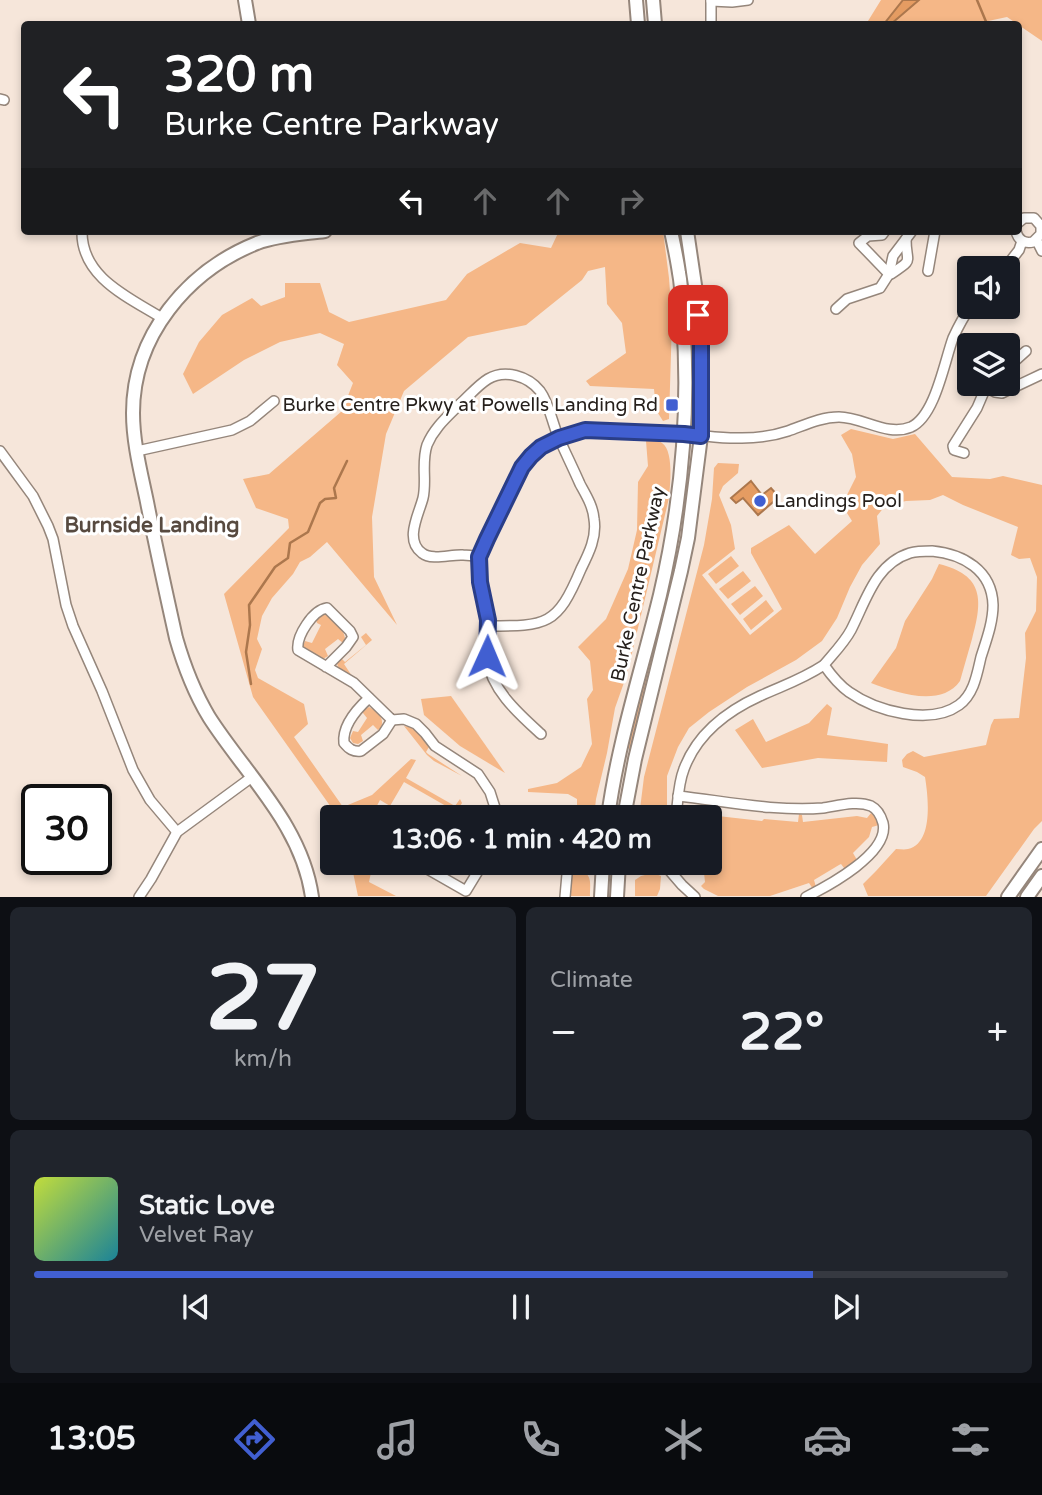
<!DOCTYPE html>
<html lang="en">
<head>
<meta charset="utf-8">
<style>
  :root { --surface:#171b24; --page:#20242c; --text:#f1f3f6; --muted:#9ea1a6; --line:#363941; --accent:#415fd1 }
  body { margin:0; font-family:"Varela Round",sans-serif; background:var(--page); color:var(--text); height:100vh; display:flex; flex-direction:column; font-size:26px; white-space:nowrap }
  * { box-sizing:border-box; margin:0 }
  p { font-size:23px; color:var(--muted) }
  .icon { flex:none; width:38px; height:38px; fill:none; stroke:currentColor; stroke-width:2; stroke-linecap:round; stroke-linejoin:round }
  .map { position:relative; height:897px; overflow:hidden }
  .panel { display:flex; flex-direction:column; gap:10px; padding:10px; background:#0d0f14; flex:1 }
  .panel>* { flex:none }
  .hud { position:absolute; left:21px; top:21px; width:1001px; height:214px; border-radius:7px; box-shadow:0 4px 10px #0003; background:#202124; color:#fff; overflow:hidden }
  .buttons { position:absolute; left:957px; top:256px; display:grid; gap:14px }
  .buttons a { display:grid; place-items:center; width:63px; height:63px; border-radius:7px; background:var(--surface); box-shadow:0 4px 10px #0003; font-size:35px }
  .speed { position:absolute; left:21px; top:784px; display:flex; gap:14px; font-size:35px; font-weight:700; text-align:center }
  .speed>* { display:grid; place-content:center; width:91px; height:91px; border-radius:50%; background:var(--surface); box-shadow:0 4px 10px #0003; line-height:1 }
  .speed .limit { border:4px solid #111; border-radius:10px; background:#fff; color:#111 }
  .pin { position:absolute; display:grid; place-items:center; width:60px; height:60px; color:#fff; margin:-30px; border-radius:14px; box-shadow:0 4px 10px #0006 }
  .me { position:absolute; width:77px; margin:-38px; rotate:1deg; stroke-linejoin:round; filter:drop-shadow(0 0 5px #0008) }
  .turn { display:flex; align-items:center; gap:24px; height:147px; padding:0 28px; font-size:32px }
  .turn .icon { width:91px; height:91px; stroke-width:2.5 }
  .turn b { display:block; font-size:49px; line-height:60px }
  .lanes { display:flex; align-items:center; height:66px; padding:0 28px; background:#0003; justify-content:center; gap:35px; direction:ltr }
  .lanes .off { opacity:.35 }
  .big { font-size:52px; font-weight:800; line-height:1.1 }
  .panel .widget { flex:1; display:flex; flex-direction:column; justify-content:center; gap:10px; min-width:0; padding:0 24px; border-radius:10px; background:var(--page) }
  .panel .dial { align-items:center; gap:0 }
  .dial b { font-size:91px; line-height:1 }
  .song { display:flex; align-items:center; gap:21px }
  .cover { width:84px; height:84px; border-radius:10px; background:linear-gradient(135deg,hsl(70 70% 55%),hsl(190 70% 35%)) }
  .played { height:7px; border-radius:4px; background:linear-gradient(90deg,var(--accent) 80%,var(--line) 80%) }
  .keys { display:flex; justify-content:space-around; direction:ltr }
  .heat { display:flex; justify-content:space-between; align-items:center; font-size:38px; direction:ltr }
  .panel .tiles { flex:1; display:grid; gap:10px; grid-template-columns:1fr 1fr }
  .widget:last-child { grid-column:span 2 }
  .trip { position:absolute; left:320px; top:805px; width:402px; height:70px; border-radius:7px; background:var(--surface); box-shadow:0 4px 10px #0003; font-weight:800; line-height:70px; text-align:center }
  .tab-bar { display:flex; height:112px; justify-content:space-around; align-items:center; background:#090b0e; color:var(--muted) }
  .tab-bar .icon { width:49px; height:49px }
  .tab-bar .active { color:var(--accent) }
  .tab-bar b { font-size:32px; color:var(--text) }
  .map>svg:first-child { display:block }
  .green { fill:#f5b787 }
  .water { fill:#e59c62; stroke:#ac774d; stroke-width:2 }
  .lines { fill:none; stroke-linecap:round; stroke-linejoin:round }
  .stream { stroke:#ac774d; stroke-width:2.5 }
  .street-casing { stroke:#95867b; stroke-width:12 }
  .secondary-casing { stroke:#95867b; stroke-width:16 }
  .street { stroke:#fff; stroke-width:9 }
  .secondary { stroke:#fff; stroke-width:12 }
  .route-casing { stroke:#2a3e88; stroke-width:18 }
  .route { stroke:#415fd1; stroke-width:12 }
  .poi-dot { fill:#415fd1; stroke:#fff; stroke-width:2.5 }
  .labels { text-anchor:middle; dominant-baseline:central; stroke-width:6; stroke-linejoin:round; paint-order:stroke }
  .poi-label { font-size:19px; fill:#26201c; stroke:#fff; text-anchor:end }
  .street-label { font-size:19px; fill:#26201c; stroke:#fff }
  .neighbourhood-label { font-size:21px; font-weight:bold; fill:#574a40; stroke:#fff }
</style>
</head>
<body>
<div class="map">
<svg width="1042" height="897" viewBox="0 0 1042 897">
  <rect width="100%" height="100%" fill="#f6e6da"/>
  <g class="green">
    <path d="M 881,0 L 1042,0 L 1042,41 L 1007,17 L 974,24 L 873,24 L 868,21 Z"/>
    <path d="M 559,231 L 663,231 L 669,278 L 672,321 L 669,419 L 663,421 L 656,410 L 654,389 L 590,386 L 586,381 L 626,353 L 622,323 L 607,304 L 605,267 L 588,271 L 582,280 L 526,325 L 468,337 L 404,391 L 386,434 L 372,517 L 374,577 L 397,625 L 327,542 L 310,557 L 300,562 L 293,574 L 272,598 L 262,616 L 257,639 L 262,649 L 255,670 L 258,678 L 304,704 L 308,724 L 294,737 L 343,807 L 372,795 L 411,759 L 416,760 L 406,778 L 455,806 L 460,799 L 462,803 L 454,817 L 450,817 L 453,810 L 404,782 L 390,806 L 380,800 L 371,817 L 338,817 L 253,697 L 224,594 L 289,528 L 288,519 L 256,508 L 243,479 L 269,474 L 342,411 L 353,383 L 337,365 L 344,344 L 320,333 L 280,342 L 244,360 L 193,394 L 183,374 L 199,342 L 222,315 L 252,298 L 261,306 L 285,297 L 285,283 L 320,283 L 329,312 L 349,322 L 446,300 L 467,274 L 520,243 L 551,248 Z"/>
    <path d="M 851,429 L 893,439 L 915,434 L 952,477 L 990,479 L 1003,476 L 1042,485 L 1042,821 L 1034,829 L 986,896 L 868,896 L 863,884 L 876,871 L 896,849 C 900,849 904,850 908,849 C 934,843 928,796 925,777 L 917,772 L 903,767 L 902,760 L 907,754 L 913,751 L 924,757 L 986,745 L 991,725 L 994,719 L 1019,718 L 1026,658 L 1025,633 L 1036,611 L 1037,577 L 1030,558 L 1019,559 L 1011,555 L 1018,527 L 963,505 L 943,495 L 930,500 L 906,501 L 885,506 L 877,516 L 880,544 L 862,565 L 850,587 L 837,618 L 822,641 L 796,660 L 747,687 L 709,712 L 689,728 L 678,747 L 667,776 L 667,817 L 639,817 L 644,777 L 704,545 L 712,499 L 714,468 L 718,463 L 739,464 L 738,473 L 723,486 L 719,495 L 731,525 L 735,549 L 702,575 L 750,635 L 782,609 L 751,553 L 751,548 L 789,525 L 815,554 L 852,521 L 842,505 L 856,477 L 852,454 L 841,435 Z"/>
    <path d="M 646,441 C 651,441 658,440 662,443 C 674,451 670,485 669,498 L 627,674 L 615,708 L 607,753 L 596,799 L 594,817 L 577,817 L 577,799 L 568,794 L 528,792 L 528,789 L 557,783 L 581,767 L 592,744 L 587,699 L 593,690 L 590,661 L 578,647 L 606,619 L 628,569 L 637,530 L 638,482 L 648,466 Z"/>
    <path d="M 731,556 L 739,566 L 716,584 L 708,574 Z"/>
    <path d="M 673,559 L 674,559 L 674,577 L 631,753 L 629,753 L 629,736 Z"/>
    <path d="M 939,564 C 984,575 983,600 972,639 C 968,653 964,667 960,681 C 941,708 897,693 871,683 L 896,648 L 905,621 L 932,579 Z"/>
    <path d="M 743,571 L 751,581 L 728,599 L 719,589 Z"/>
    <path d="M 755,586 L 763,596 L 740,615 L 731,604 Z"/>
    <path d="M 766,600 L 774,611 L 751,630 L 743,619 Z"/>
    <path d="M 323,614 C 332,616 344,629 345,638 L 343,643 L 338,639 L 325,649 L 328,656 L 323,659 L 305,650 L 303,646 L 305,641 L 312,643 L 321,625 L 317,623 L 316,620 Z"/>
    <path d="M 366,633 L 372,640 L 344,664 L 352,676 C 346,673 337,671 337,662 L 341,658 L 345,662 L 366,645 L 361,637 Z"/>
    <path d="M 451,696 L 505,773 L 460,746 L 424,715 L 421,699 Z"/>
    <path d="M 827,704 L 832,708 L 827,735 L 888,744 L 887,762 L 818,758 L 762,768 L 735,730 L 753,719 L 766,742 L 809,723 Z"/>
    <path d="M 369,707 C 378,712 385,718 381,728 L 378,730 L 373,725 L 361,735 L 363,741 L 358,744 L 353,743 L 350,738 L 353,731 L 358,732 L 367,718 L 363,713 L 363,710 Z"/>
    <path d="M 404,726 C 417,728 422,736 429,747 L 426,752 L 428,754 L 462,776 L 434,761 L 427,755 Z"/>
    <path d="M 871,813 L 877,819 L 879,825 L 872,827 L 869,837 L 853,853 L 857,860 L 847,868 L 844,868 L 841,864 L 839,865 L 814,880 L 816,887 L 813,889 L 809,883 L 770,896 L 718,896 L 704,889 L 701,886 L 705,882 L 704,873 L 718,871 L 717,865 L 719,865 L 717,824 L 711,824 L 710,817 L 701,817 L 700,814 L 762,821 L 764,819 L 798,822 L 799,814 L 802,815 L 803,822 L 857,816 L 867,818 Z"/>
    <path d="M 351,863 L 373,863 L 369,882 L 396,896 L 358,896 Z"/>
    <path d="M 579,870 C 593,873 590,885 590,896 L 570,896 L 572,873 L 573,871 Z"/>
    <path d="M 653,873 L 661,876 L 660,889 L 657,896 L 635,896 L 635,880 L 641,876 Z"/>
  </g>
  <g class="water">
    <path d="M 903,0 L 919,0 L 891,24 L 884,24 Z"/>
    <path d="M 751,481 L 762,495 L 771,488 L 779,497 L 758,515 L 743,498 L 736,503 L 731,498 Z"/>
  </g>
  <g class="lines">
    <g class="stream">
      <path d="M 977,0 L 987,24"/>
      <path d="M 251,684 L 246,652 L 250,625 L 249,605 L 275,567 L 288,558 L 290,543 L 308,532 L 320,503 L 325,499 L 336,498 L 334,488 L 347,461"/>
    </g>
    <g class="street-casing">
      <g id="street">
        <path d="M 711,1 L 732,2 L 748,0"/>
        <path d="M 711,24 L 711,0"/>
        <path d="M 0,99 L 4,100"/>
        <path d="M 82,231 C 81,277 128,297 162,318"/>
        <path d="M 885,231 L 882,235 L 868,236 L 859,243 L 889,274"/>
        <path d="M 1016,231 C 1018,240 1024,244 1033,242 L 1041,234 L 1041,226 L 1034,218 L 1024,218 L 1018,223"/>
        <path d="M 1037,241 L 1042,251"/>
        <path d="M 1005,268 L 1019,250 L 1022,241"/>
        <path d="M 928,271 L 935,231"/>
        <path d="M 889,274 L 891,274 C 915,258 906,264 906,239"/>
        <path d="M 836,309 L 847,299 L 880,288 L 889,274 L 893,256 L 912,231"/>
        <path d="M 1008,367 L 1026,351"/>
        <path d="M 988,385 L 986,387 L 995,392 L 1002,393 L 1042,374"/>
        <path d="M 0,451 L 33,496 L 48,526 L 53,539 L 66,605 L 73,626 L 102,691 L 133,770 L 150,800 L 177,832"/>
        <path d="M 137,451 L 232,430 L 250,421 L 274,401"/>
        <path d="M 964,453 L 954,450 L 953,446 L 977,408 L 986,387"/>
        <path d="M 932,551 C 963,554 992,570 993,605 C 993,623 986,641 981,657 C 977,674 974,694 959,705 C 930,726 876,711 849,692 C 839,685 831,675 824,665 C 833,654 844,643 851,630 C 866,601 875,564 910,553 C 917,551 925,551 932,551 Z"/>
        <path d="M 479,557 C 474,556 469,555 463,555 C 451,554 432,561 422,553 C 404,540 419,514 423,498 C 427,481 421,463 427,445 C 434,428 447,417 460,404 C 469,396 478,385 488,379 C 505,369 528,376 540,391 C 549,403 552,422 558,436 C 565,452 573,468 580,484 C 586,495 593,506 594,519 C 597,537 589,553 581,569 C 557,626 547,626 488,626"/>
        <path d="M 326,667 L 346,647 L 353,637 L 350,631 L 327,608 C 313,610 296,636 298,650 L 354,683 L 392,720 L 404,719 L 416,724 L 425,733 L 435,746 L 478,774 L 490,792 L 498,817"/>
        <path d="M 369,698 C 357,709 342,726 344,743 C 349,749 353,752 361,751 L 383,734 L 392,720"/>
        <path d="M 541,734 C 519,714 491,690 487,658 C 485,646 488,634 488,621 C 487,607 481,594 480,580 C 476,552 491,530 503,506 C 511,489 518,469 532,455 C 544,443 565,433 583,431 C 595,429 608,431 620,432 C 641,432 663,432 684,434 C 703,435 722,439 742,438 C 758,438 773,436 788,431 C 805,425 821,417 839,417 C 863,417 887,437 911,427 C 935,416 944,363 953,338 C 958,327 964,316 971,306"/>
        <path d="M 678,796 C 724,801 777,812 823,808 C 837,806 857,800 871,806 C 877,809 881,816 883,823 C 890,853 828,886 806,897"/>
        <path d="M 676,817 C 678,801 678,784 684,769 C 697,734 727,711 760,696 C 784,685 801,680 824,665"/>
        <path d="M 417,863 L 466,891 L 483,863"/>
        <path d="M 563,863 L 603,865"/>
        <path d="M 663,863 L 682,885 L 695,897"/>
        <path d="M 618,866 L 643,866 L 653,863"/>
        <path d="M 139,897 L 151,879 L 177,832 L 252,777"/>
        <path d="M 565,897 L 568,863"/>
      </g>
    </g>
    <g class="secondary-casing">
      <g id="secondary">
        <path d="M 245,0 L 249,24"/>
        <path d="M 636,0 L 638,24"/>
        <path d="M 653,0 L 655,24"/>
        <path d="M 608,817 C 618,742 642,669 660,595 C 681,505 690,413 683,320 C 682,305 682,288 679,273 C 677,259 674,245 671,231"/>
        <path d="M 624,817 L 635,759 L 681,571 L 688,538 L 701,436 L 701,339 L 696,292 L 687,231"/>
        <path d="M 312,897 C 302,825 246,775 209,717 C 194,692 184,666 176,638 C 166,593 156,548 147,502 C 141,473 133,443 133,413 C 133,336 187,271 257,243 C 279,235 303,234 325,231"/>
        <path d="M 601,897 L 603,863"/>
        <path d="M 617,897 L 619,863"/>
        <path d="M 1008,897 L 1042,849"/>
        <path d="M 1027,897 L 1042,876"/>
      </g>
    </g>
    <use href="#street" class="street"/>
    <use href="#secondary" class="secondary"/>
  </g>
  <g class="lines">
    <g class="route-casing">
      <path id="route" d="M 487,656 L 488,620 L 480,582 L 479,557 L 487,539 L 522,467 L 531,456 L 541,447 L 559,438 L 585,430 L 684,434 L 701,436 L 701,339 L 698,315"/>
    </g>
    <use href="#route" class="route"/>
  </g>
  <g class="poi-dot">
    <rect x="665" y="398" width="14" height="14" rx="3.5"/>
    <circle cx="760" cy="501" r="7"/>
  </g>
  <g class="labels">
    <g class="poi-label">
      <text x="658" y="405">Burke Centre Pkwy at Powells Landing Rd</text>
      <text x="774" y="501" text-anchor="start">Landings Pool</text>
    </g>
    <g class="street-label">
      <text transform="translate(638 584) rotate(-78)">Burke Centre Parkway</text>
    </g>
    <g class="neighbourhood-label">
      <text x="152" y="525">Burnside Landing</text>
    </g>
  </g>
</svg>
<div class="buttons">
<a><svg class="icon" aria-label="sound" viewBox="0 0 24 24"><path d="M4 9h4l5-4v14l-5-4H4zM17 9q2 3 0 6"/></svg></a>
<a><svg class="icon" aria-label="layers" viewBox="0 0 24 24"><path d="M12 4l9 5-9 5-9-5zM3 14l9 5 9-5"/></svg></a>
</div>
<div class="speed"><div class="limit">30</div></div>
<div class="pin" style="left:698px;top:315px;background:#d93025"><svg class="icon" aria-label="arrive" viewBox="0 0 24 24"><path d="M6 21V4h12l-3 4 3 4H6"/></svg></div>
<svg class="me" style="left:487px;top:656px" viewBox="-20 -20 40 40"><path d="M0-17L14 15 0 8-14 15z" fill="#415fd1" stroke="#fff" stroke-width="4"/></svg>
<div class="trip">13:06 · 1 min · 420 m</div>
<div class="hud">
<div class="turn"><svg class="icon" aria-label="left" viewBox="0 0 24 24"><path d="M17 20v-9H6M10 6l-5 5 5 5"/></svg><div><b>320 m</b>Burke Centre Parkway</div></div>
<div class="lanes"><svg class="icon" aria-label="left" viewBox="0 0 24 24"><path d="M17 20v-9H6M10 6l-5 5 5 5"/></svg><svg class="icon off" aria-label="ahead" viewBox="0 0 24 24"><path d="M12 20V5M6 11l6-6 6 6"/></svg><svg class="icon off" aria-label="ahead" viewBox="0 0 24 24"><path d="M12 20V5M6 11l6-6 6 6"/></svg><svg class="icon off" aria-label="right" viewBox="0 0 24 24"><path d="M7 20v-9h11M14 6l5 5-5 5"/></svg></div>
</div>
</div>
<section class="panel">
<div class="tiles">
<div class="widget dial"><b>27</b><p>km/h</p></div>
<div class="widget"><p>Climate</p>
<div class="heat"><a>−</a><b class="big">22°</b><a>+</a></div>
</div>
<div class="widget">
<div class="song"><i class="cover"></i><div><b>Static Love</b><p>Velvet Ray</p></div></div>
<div class="played"></div>
<div class="keys"><svg class="icon" aria-label="previous" viewBox="0 0 24 24"><path d="M18 5L8 12l10 7zM5 5v14"/></svg><svg class="icon" aria-label="pause" viewBox="0 0 24 24"><path d="M8 5v14M16 5v14"/></svg><svg class="icon" aria-label="next" viewBox="0 0 24 24"><path d="M6 5l10 7-10 7zM19 5v14"/></svg></div>
</div>
</div>
</section>
<nav class="tab-bar">
<b>13:05</b>
<svg class="icon active" aria-label="directions" viewBox="0 0 24 24"><path d="M12 3l9 9-9 9-9-9zM9 14v-3h6M13 9l2 2-2 2"/></svg>
<svg class="icon" aria-label="music" viewBox="0 0 24 24"><path d="M9 18V5l10-2v13"/><circle cx="6" cy="18" r="3"/><circle cx="16" cy="16" r="3"/></svg>
<svg class="icon" aria-label="phone" viewBox="0 0 24 24"><path d="M5 4h4l2 5-3 2q2 4 5 5l2-3 5 2v4C11 20 4 13 5 4z"/></svg>
<svg class="icon" aria-label="climate" viewBox="0 0 24 24"><path d="M12 3v18M4 7l16 10M4 17L20 7"/></svg>
<svg class="icon" aria-label="car" viewBox="0 0 24 24"><path d="M5 17H2v-5l4-1 3-4h7l3 4 3 1v5h-3M9 17h6M6 11h13"/><circle cx="7" cy="17" r="2"/><circle cx="17" cy="17" r="2"/></svg>
<svg class="icon" aria-label="filters" viewBox="0 0 24 24"><path d="M4 7h16M4 17h16"/><circle cx="9" cy="7" r="2"/><circle cx="15" cy="17" r="2"/></svg>
</nav>
</body>
</html>
